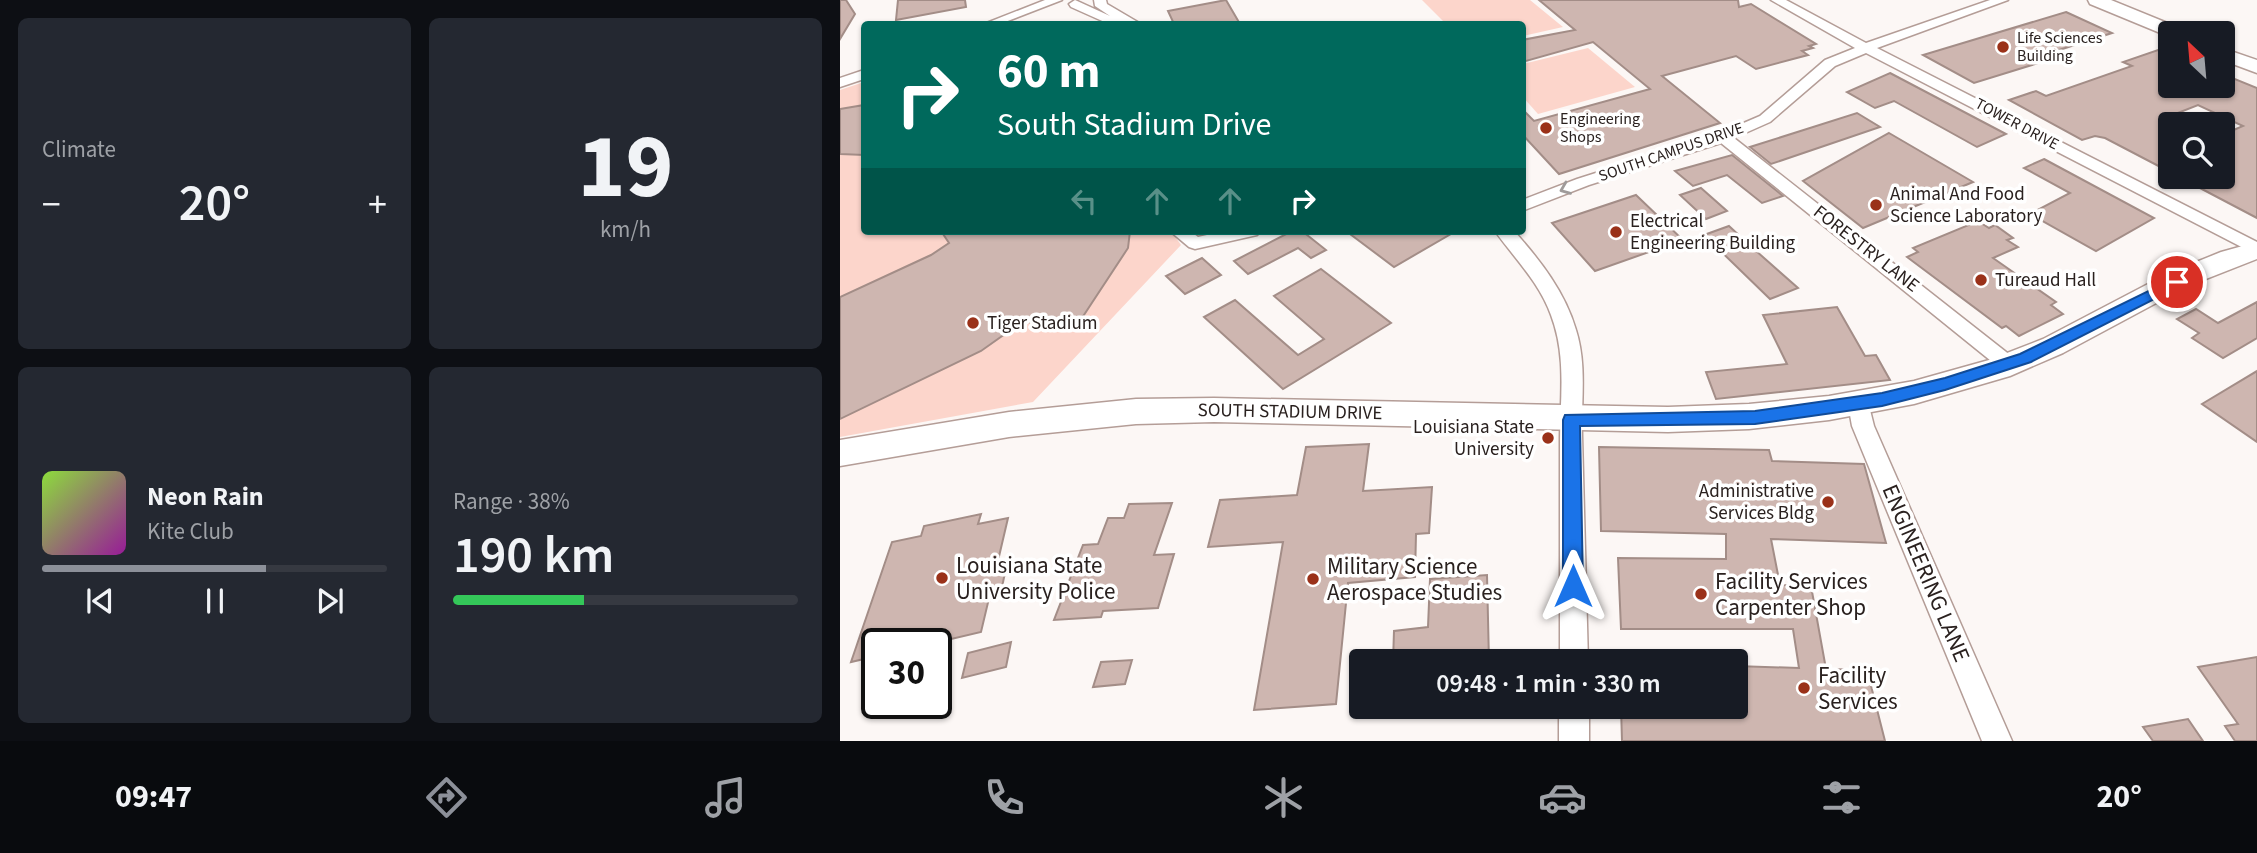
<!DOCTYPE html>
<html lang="en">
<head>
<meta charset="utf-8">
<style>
  :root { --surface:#171b24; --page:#242831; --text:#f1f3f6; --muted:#9ea1a6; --line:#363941; --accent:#8c9099 }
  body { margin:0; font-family:"Source Sans 3",sans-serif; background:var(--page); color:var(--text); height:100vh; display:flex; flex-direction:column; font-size:26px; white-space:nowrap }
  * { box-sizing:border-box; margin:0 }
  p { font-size:23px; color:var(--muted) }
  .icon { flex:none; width:38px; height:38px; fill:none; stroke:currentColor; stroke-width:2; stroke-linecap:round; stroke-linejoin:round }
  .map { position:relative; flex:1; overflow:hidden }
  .details { display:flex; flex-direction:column; gap:18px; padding:18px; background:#0d0f14; width:840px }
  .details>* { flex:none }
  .hud { position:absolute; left:21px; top:21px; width:665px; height:214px; border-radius:7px; box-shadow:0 2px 5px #0004; background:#00695c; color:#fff; overflow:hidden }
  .needle { width:46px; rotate:334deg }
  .buttons { position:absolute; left:1318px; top:21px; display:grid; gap:14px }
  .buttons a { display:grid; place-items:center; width:77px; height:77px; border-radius:7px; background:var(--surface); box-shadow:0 2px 5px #0004; font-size:35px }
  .speed { position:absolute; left:21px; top:628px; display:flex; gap:14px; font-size:35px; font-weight:700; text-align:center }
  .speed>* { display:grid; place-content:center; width:91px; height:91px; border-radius:50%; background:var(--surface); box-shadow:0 2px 5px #0004; line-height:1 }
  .speed .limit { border:4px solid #111; border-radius:10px; background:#fff; color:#111 }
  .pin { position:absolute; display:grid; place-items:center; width:60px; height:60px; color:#fff; margin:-30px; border:4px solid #fff; border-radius:50%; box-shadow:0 2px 7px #0007 }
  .me { position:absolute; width:77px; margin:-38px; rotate:0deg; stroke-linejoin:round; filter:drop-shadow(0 0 5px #0008) }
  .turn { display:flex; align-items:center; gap:24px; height:147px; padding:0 21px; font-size:32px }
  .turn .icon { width:91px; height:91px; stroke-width:2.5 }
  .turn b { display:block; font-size:49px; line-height:60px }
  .lanes { display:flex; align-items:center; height:66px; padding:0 21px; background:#0003; justify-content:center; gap:35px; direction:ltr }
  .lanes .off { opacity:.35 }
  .big { font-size:52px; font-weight:600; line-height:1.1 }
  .details .widget { flex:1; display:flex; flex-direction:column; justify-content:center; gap:10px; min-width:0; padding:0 24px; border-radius:10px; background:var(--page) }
  .details .dial { align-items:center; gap:0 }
  .dial b { font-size:91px; line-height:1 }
  .song { display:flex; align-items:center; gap:21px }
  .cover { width:84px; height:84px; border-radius:10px; background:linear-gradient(135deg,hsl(90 70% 55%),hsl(300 70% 35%)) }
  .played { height:7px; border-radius:4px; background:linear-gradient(90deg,var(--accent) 65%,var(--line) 65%) }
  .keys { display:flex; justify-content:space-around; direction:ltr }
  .heat { display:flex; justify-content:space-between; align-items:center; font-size:38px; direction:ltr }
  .charge { height:10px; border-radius:5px; background:linear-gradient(90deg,#34c759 38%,var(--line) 0) }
  .details .tiles { flex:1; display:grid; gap:18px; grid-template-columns:repeat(2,1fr) }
  .trip { position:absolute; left:509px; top:649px; width:399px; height:70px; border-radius:7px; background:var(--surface); box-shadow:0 2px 5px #0004; font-weight:600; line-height:70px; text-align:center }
  .menu { display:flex; height:112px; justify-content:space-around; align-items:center; background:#090b0e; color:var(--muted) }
  .menu .icon { width:49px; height:49px }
  .menu .current { color:var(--accent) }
  .menu b { font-size:32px; color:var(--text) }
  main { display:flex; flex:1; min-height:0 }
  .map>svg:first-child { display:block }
  .green { fill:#fcd5cb }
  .building { fill:#ceb6b0; stroke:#a38d87; stroke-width:2 }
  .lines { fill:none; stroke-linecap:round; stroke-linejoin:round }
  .street-casing { stroke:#b49d97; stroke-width:3 }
  .secondary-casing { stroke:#b49d97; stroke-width:3 }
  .street { fill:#fff; fill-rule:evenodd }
  .secondary { fill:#fff; fill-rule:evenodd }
  .oneway { stroke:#9f9b9a }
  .route { fill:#1a73e8; stroke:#114b97; stroke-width:2 }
  .poi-dot { fill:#9a3119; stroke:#fff; stroke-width:2.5 }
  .labels { text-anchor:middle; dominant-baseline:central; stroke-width:7; stroke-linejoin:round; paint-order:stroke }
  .far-poi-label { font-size:16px; fill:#2a211f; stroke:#fff; text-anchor:start }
  .far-street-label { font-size:16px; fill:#2a211f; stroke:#fff }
  .poi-label { font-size:19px; fill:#2a211f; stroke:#fff; text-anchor:start }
  .street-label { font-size:19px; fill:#2a211f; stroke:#fff }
  .near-poi-label { font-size:23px; fill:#2a211f; stroke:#fff; text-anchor:start }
  .near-street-label { font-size:23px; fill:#2a211f; stroke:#fff }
</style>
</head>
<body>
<main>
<section class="details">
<div class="tiles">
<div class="widget"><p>Climate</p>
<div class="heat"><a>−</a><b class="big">20°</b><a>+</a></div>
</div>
<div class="widget dial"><b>19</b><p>km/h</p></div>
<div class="widget">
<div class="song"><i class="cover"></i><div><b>Neon Rain</b><p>Kite Club</p></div></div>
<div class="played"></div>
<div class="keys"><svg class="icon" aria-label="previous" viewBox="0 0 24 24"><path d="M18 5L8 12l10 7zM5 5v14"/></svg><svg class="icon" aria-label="pause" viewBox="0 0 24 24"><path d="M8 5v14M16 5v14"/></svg><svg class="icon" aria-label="next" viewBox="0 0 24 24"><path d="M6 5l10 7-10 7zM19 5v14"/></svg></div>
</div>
<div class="widget"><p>Range · 38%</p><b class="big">190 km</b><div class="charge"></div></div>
</div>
</section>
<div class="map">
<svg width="1417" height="741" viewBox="0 0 1417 741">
  <rect width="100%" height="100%" fill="#fcf7f5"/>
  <g class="green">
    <path d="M 582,0 L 690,0 L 723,27 L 683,36 L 682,24 L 606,24 Z"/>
    <path d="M 748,48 L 795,87 L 698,114 L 683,97 L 683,64 Z"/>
    <path d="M 24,82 L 24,231 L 331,231 L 341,245 L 193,402 L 0,437 L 0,90 Z"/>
  </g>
  <g class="building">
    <path d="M 0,0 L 6,0 L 15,14 L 0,39 Z"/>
    <path d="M 58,0 L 125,0 L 126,7 L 56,20 Z"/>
    <path d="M 386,0 L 400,24 L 334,24 L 328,11 Z"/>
    <path d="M 699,0 L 898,0 L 899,7 L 911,4 L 976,44 L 969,46 L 973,48 L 962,51 L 968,55 L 916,69 L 896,56 L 822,76 L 880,123 L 719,174 L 682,134 L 682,109 L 694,121 L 810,89 L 753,42 L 682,62 L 682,40 L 735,30 Z"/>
    <path d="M 1226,12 L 1272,33 L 1216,51 L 1224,55 L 1134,83 L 1083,55 Z"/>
    <path d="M 1318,50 L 1330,55 L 1330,86 L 1382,86 L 1382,80 L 1390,77 L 1417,88 L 1417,218 L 1339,177 L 1382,177 L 1382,135 L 1403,126 L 1358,105 L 1330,116 L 1330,172 L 1265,138 L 1255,136 L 1242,140 L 1169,100 L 1196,91 L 1206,96 L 1292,66 L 1283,62 Z"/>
    <path d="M 1050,73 L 1166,134 L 1137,147 L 1054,101 L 1035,108 L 1007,92 Z"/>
    <path d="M 24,105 L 24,155 L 0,154 L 0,109 Z"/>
    <path d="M 1017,113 L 1040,127 L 931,164 L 910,147 Z"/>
    <path d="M 1049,133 L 1133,182 L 1023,228 L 963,181 Z"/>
    <path d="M 892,155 L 943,196 L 922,203 L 887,175 L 853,186 L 835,171 Z"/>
    <path d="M 1204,159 L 1314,218 L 1256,251 L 1190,214 L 1230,193 L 1184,168 Z"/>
    <path d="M 861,188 L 887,211 L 866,219 L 840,195 Z"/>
    <path d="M 796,195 L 843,240 L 755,271 L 712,223 Z"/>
    <path d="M 1138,221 L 1149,228 L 1155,225 L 1173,238 L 1167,240 L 1178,247 L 1153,258 L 1216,302 L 1211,305 L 1223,314 L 1179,336 L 1166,326 L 1162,328 L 1067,257 L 1078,252 L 1073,248 Z"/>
    <path d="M 889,226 L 915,250 L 958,288 L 930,299 L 864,235 Z"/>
    <path d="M 101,231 L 290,231 L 288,248 L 238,324 L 182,322 L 141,351 L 0,419 L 0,297 L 91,255 L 109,243 Z"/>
    <path d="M 452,231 L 462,231 L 486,250 L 471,258 L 458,248 L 408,274 L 394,261 Z"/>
    <path d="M 506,231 L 616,231 L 554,267 Z"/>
    <path d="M 362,258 L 381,275 L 345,294 L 326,276 Z"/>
    <path d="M 481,269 L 551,323 L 443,389 L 364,317 L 395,300 L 458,355 L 484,339 L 434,296 Z"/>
    <path d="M 1417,302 L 1417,338 L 1383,358 L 1352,338 L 1359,333 L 1337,319 L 1356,309 L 1378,323 Z"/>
    <path d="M 997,307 L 1025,356 L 1036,355 L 1050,380 L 876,399 L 866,372 L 947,364 L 923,315 Z"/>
    <path d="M 1417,371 L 1417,442 L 1362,404 Z"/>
    <path d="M 529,444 L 523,491 L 592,487 L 589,533 L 576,534 L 575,577 L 508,583 L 496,704 L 414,710 L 443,542 L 368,547 L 380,500 L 457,495 L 466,447 Z"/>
    <path d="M 759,447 L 929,450 L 932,461 L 1024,464 L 1046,543 L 931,539 L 940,585 L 971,586 L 986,669 L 1027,670 L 1045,741 L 782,741 L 781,707 L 896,707 L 896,666 L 959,668 L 953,629 L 781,629 L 778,558 L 886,559 L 886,534 L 761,531 Z"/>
    <path d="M 332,503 L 314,555 L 334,554 L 318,608 L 263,611 L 261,617 L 214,620 L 243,545 L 258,544 L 268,518 L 284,518 L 289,504 Z"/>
    <path d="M 141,514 L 138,524 L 168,518 L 157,565 L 167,563 L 161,592 L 150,594 L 141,632 L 90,644 L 37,644 L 37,656 L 11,662 L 52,542 L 81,536 L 84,526 Z"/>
    <path d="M 647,575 L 649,662 L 553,662 L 554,631 L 588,627 L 590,579 Z"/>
    <path d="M 171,642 L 166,667 L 122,678 L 128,653 Z"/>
    <path d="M 1417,657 L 1417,741 L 1395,741 L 1385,726 L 1398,724 L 1358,667 Z"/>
    <path d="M 292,660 L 285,684 L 253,687 L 261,662 Z"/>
    <path d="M 1348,719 L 1363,741 L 1313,741 L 1303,727 Z"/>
  </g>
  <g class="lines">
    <g class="street-casing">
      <g id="street">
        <path d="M 205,0 L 222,0 L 160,24 L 144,24 Z"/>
        <path d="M 235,0 L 270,16 L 255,6 L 254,0 L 266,0 L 267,4 L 301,24 L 269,24 L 231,7 L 229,4 Z"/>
        <path d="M 931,0 L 946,0 L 1026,43 L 1150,0 L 1168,0 L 1037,48 L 1417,242 L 1417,255 L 1026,53 L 995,66 L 930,122 L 894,138 L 1175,359 L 1178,364 L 1175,369 L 1168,372 L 1161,369 L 881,143 L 749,185 L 682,211 L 682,200 L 737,179 L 878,134 L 920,116 L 985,60 L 1015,48 Z"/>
        <path d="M 24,70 L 24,79 L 0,87 L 0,78 Z"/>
        <path d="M 330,231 L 350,231 L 358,237 L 385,231 L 420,231 L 417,235 L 355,249 L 349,247 Z"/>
        <path d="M 655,231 L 674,231 C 700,260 725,292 736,330 C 747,365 741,400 742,436 C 744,511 746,586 748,662 L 720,662 C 720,588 720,515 720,442 C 720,398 727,357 711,315 C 699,282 675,259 655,231 Z"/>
        <path d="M 1019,396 L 1027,398 L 1034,426 L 1172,741 L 1142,741 L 1012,426 L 1008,404 L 1011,398 Z"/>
        <rect x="719" y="707" width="30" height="34"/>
      </g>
    </g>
    <g class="secondary-casing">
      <g id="secondary">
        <path d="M 1248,0 L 1271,0 L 1342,29 L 1345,33 L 1330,33 L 1330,37 L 1250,4 Z"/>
        <path d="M 1382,48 L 1417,60 L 1417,73 L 1382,60 Z"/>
        <path d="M 1417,242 L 1417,259 L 1348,286 L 1223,353 L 1170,376 L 1074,404 L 989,420 L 909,429 L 828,432 L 374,422 L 296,424 L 169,437 L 0,466 L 0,440 L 169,412 L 296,399 L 374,398 L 828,407 L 909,404 L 989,396 L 1074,381 L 1149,360 L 1203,339 L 1329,273 L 1381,252 Z"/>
      </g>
    </g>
    <use href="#street" class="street"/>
    <use href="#secondary" class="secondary"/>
  </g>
  <defs><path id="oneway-chevron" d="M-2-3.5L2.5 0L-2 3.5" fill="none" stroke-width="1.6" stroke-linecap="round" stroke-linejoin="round" transform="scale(1.75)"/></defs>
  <use class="oneway" href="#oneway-chevron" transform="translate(725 189) rotate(158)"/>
  <path class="route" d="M 1337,277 L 1342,279 L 1342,285 L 1191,362 L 1105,390 L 1042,406 L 915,424 L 740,426 L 743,586 L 740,593 L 733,596 L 726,593 L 723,586 L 723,420 L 725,415 L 915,411 L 1042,393 L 1105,378 L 1180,354 Z"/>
  <g class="poi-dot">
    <circle cx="1163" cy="47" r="7"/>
    <circle cx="706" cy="128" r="7"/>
    <circle cx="1036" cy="205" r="7"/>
    <circle cx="776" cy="232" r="7"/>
    <circle cx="1141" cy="280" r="7"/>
    <circle cx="133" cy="323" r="7"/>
    <circle cx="708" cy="438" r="7"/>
    <circle cx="988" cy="502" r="7"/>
    <circle cx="102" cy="578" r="7"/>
    <circle cx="473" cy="579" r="7"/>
    <circle cx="861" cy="594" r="7"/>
    <circle cx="964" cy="688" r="7"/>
  </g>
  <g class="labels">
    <g class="far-poi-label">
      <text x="1177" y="38">Life Sciences<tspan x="1177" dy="18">Building</tspan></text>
      <text x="720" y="119">Engineering<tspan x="720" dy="18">Shops</tspan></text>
    </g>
    <g class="far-street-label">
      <text transform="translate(1177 124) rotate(28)">TOWER DRIVE</text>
      <text transform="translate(831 152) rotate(-19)">SOUTH CAMPUS DRIVE</text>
    </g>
    <g class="poi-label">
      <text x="1050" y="194">Animal And Food<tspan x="1050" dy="22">Science Laboratory</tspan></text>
      <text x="790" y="221">Electrical<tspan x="790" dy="22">Engineering Building</tspan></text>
      <text x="1155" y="280">Tureaud Hall</text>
      <text x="147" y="323">Tiger Stadium</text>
      <text x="694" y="427" text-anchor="end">Louisiana State<tspan x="694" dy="22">University</tspan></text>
      <text x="974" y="491" text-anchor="end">Administrative<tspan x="974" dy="22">Services Bldg</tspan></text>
    </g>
    <g class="street-label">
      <text transform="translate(1026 249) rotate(38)">FORESTRY LANE</text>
      <text transform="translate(450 412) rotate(1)">SOUTH STADIUM DRIVE</text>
    </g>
    <g class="near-poi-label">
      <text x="116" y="565">Louisiana State<tspan x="116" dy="26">University Police</tspan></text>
      <text x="487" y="566">Military Science<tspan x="487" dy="26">Aerospace Studies</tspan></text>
      <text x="875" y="581">Facility Services<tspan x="875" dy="26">Carpenter Shop</tspan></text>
      <text x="978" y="675">Facility<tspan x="978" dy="26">Services</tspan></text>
    </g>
    <g class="near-street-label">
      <text transform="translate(1086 573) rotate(67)">ENGINEERING LANE</text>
    </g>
  </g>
</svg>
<div class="buttons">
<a><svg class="needle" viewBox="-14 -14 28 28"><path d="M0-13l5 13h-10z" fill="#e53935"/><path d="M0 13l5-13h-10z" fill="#9ea1a6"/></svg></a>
<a><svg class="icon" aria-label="search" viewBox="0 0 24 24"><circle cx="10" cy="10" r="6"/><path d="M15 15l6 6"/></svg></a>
</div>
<div class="speed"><div class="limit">30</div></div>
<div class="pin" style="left:1337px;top:282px;background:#d93025"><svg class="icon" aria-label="arrive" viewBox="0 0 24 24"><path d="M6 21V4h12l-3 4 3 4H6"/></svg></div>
<svg class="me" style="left:733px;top:586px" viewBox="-20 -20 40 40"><path d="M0-17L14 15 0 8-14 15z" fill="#1a73e8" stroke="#fff" stroke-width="4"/></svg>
<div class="trip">09:48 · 1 min · 330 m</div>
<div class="hud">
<div class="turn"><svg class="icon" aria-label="right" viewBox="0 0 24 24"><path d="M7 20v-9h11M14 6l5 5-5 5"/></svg><div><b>60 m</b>South Stadium Drive</div></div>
<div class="lanes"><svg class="icon off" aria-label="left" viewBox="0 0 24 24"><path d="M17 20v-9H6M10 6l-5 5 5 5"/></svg><svg class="icon off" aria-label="ahead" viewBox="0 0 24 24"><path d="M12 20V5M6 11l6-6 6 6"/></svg><svg class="icon off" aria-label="ahead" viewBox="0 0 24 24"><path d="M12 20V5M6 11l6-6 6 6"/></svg><svg class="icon" aria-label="right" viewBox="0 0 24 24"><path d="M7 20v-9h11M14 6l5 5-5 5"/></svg></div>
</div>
</div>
</main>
<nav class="menu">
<b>09:47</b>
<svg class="icon current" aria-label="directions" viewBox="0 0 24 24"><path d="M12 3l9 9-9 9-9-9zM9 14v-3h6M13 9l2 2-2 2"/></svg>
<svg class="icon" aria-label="music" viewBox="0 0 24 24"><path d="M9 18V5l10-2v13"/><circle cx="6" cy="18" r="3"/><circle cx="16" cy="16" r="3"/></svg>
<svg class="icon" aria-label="phone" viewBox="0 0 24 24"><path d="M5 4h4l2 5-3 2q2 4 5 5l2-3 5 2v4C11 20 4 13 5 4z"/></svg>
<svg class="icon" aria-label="climate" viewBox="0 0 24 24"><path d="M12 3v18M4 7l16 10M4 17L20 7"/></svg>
<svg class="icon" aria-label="car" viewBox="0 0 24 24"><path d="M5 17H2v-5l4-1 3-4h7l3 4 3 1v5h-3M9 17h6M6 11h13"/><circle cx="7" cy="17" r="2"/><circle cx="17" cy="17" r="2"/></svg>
<svg class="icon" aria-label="filters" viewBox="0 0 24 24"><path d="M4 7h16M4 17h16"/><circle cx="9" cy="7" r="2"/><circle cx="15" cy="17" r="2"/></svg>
<b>20°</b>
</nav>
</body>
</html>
